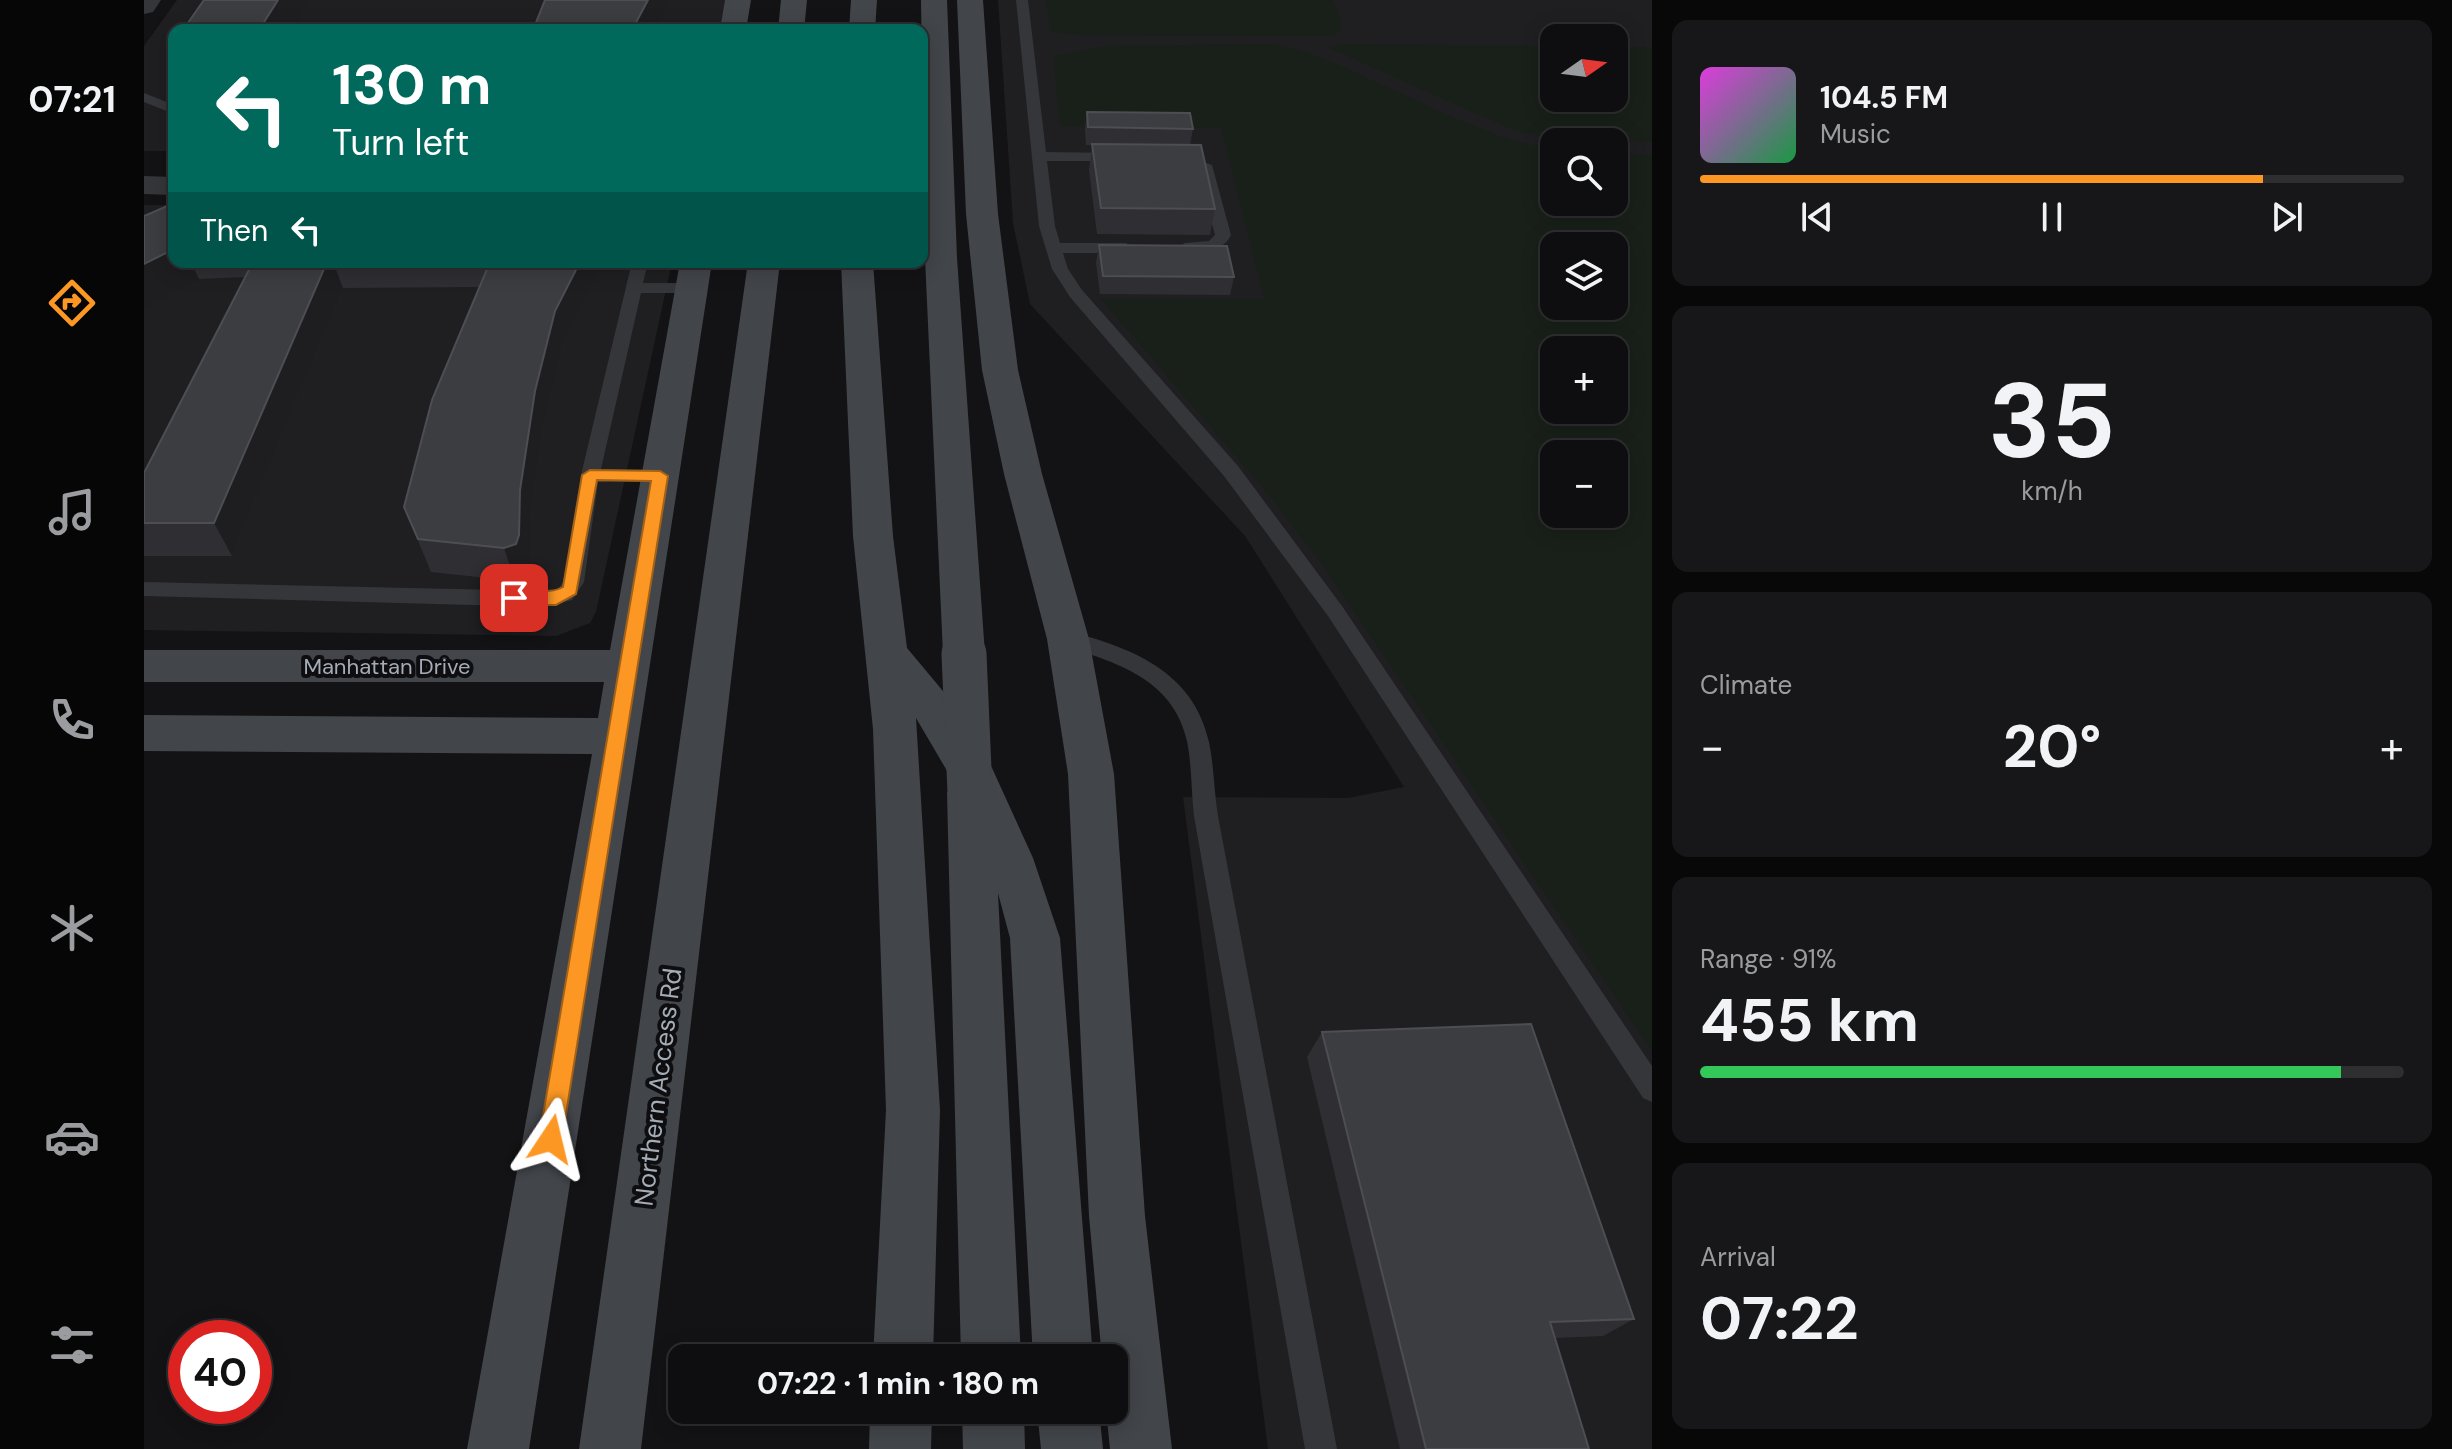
<!DOCTYPE html>
<html lang="en">
<head>
<meta charset="utf-8">
<style>
  :root { --surface:#0e0e10; --page:#171719; --text:#f1f3f6; --muted:#9b9c9f; --line:#2e2e30; --accent:#fc9724 }
  body { margin:0; font-family:"DM Sans",sans-serif; background:var(--page); color:var(--text); height:100vh; display:flex; flex-direction:column; font-size:30px; white-space:nowrap }
  * { box-sizing:border-box; margin:0 }
  p { font-size:26px; color:var(--muted) }
  .icon { flex:none; width:44px; height:44px; fill:none; stroke:currentColor; stroke-width:2; stroke-linecap:round; stroke-linejoin:round }
  .map { position:relative; flex:1; overflow:hidden }
  .drawer { display:flex; flex-direction:column; gap:20px; padding:20px; background:#080809; width:800px }
  .drawer>* { flex:none }
  .guide { position:absolute; left:24px; top:24px; width:760px; height:244px; border-radius:16px; box-shadow:0 4px 20px #0003,0 0 0 2px var(--line); background:#00695c; color:#fff; overflow:hidden }
  .needle { width:52px; rotate:76deg }
  .fabs { position:absolute; left:1396px; top:24px; display:grid; gap:16px }
  .fabs a { display:grid; place-items:center; width:88px; height:88px; border-radius:16px; background:var(--surface); box-shadow:0 4px 20px #0003,0 0 0 2px var(--line); font-size:40px }
  .speed { position:absolute; left:24px; top:1320px; display:flex; gap:16px; font-size:40px; font-weight:700; text-align:center }
  .speed>* { display:grid; place-content:center; width:104px; height:104px; border-radius:50%; background:var(--surface); box-shadow:0 4px 20px #0003,0 0 0 2px var(--line); line-height:1 }
  .speed .limit { border:12px solid #d22; background:#fff; color:#111 }
  .pin { position:absolute; display:grid; place-items:center; width:68px; height:68px; color:#fff; margin:-34px; border-radius:16px; box-shadow:0 4px 12px #0006 }
  .me { position:absolute; width:88px; margin:-44px; rotate:10deg; stroke-linejoin:round; filter:drop-shadow(0 0 6px #0008) }
  .turn { display:flex; align-items:center; gap:28px; height:168px; padding:0 32px; font-size:36px }
  .turn .icon { width:104px; height:104px; stroke-width:2.5 }
  .turn b { display:block; font-size:56px; line-height:68px }
  .then { display:flex; align-items:center; height:76px; padding:0 32px; background:#0003; gap:16px; font-size:30px }
  .big { font-size:60px; font-weight:700; line-height:1.1 }
  .drawer .card { flex:1; display:flex; flex-direction:column; justify-content:center; gap:12px; min-width:0; padding:0 28px; border-radius:16px; background:var(--page) }
  .drawer .dial { align-items:center; gap:0 }
  .dial b { font-size:104px; line-height:1 }
  .song { display:flex; align-items:center; gap:24px }
  .cover { width:96px; height:96px; border-radius:12px; background:linear-gradient(135deg,hsl(300 70% 55%),hsl(140 70% 35%)) }
  .played { height:8px; border-radius:4px; background:linear-gradient(90deg,var(--accent) 80%,var(--line) 80%) }
  .keys { display:flex; justify-content:space-around; direction:ltr }
  .heat { display:flex; justify-content:space-between; align-items:center; font-size:44px; direction:ltr }
  .charge { height:12px; border-radius:6px; background:linear-gradient(90deg,#34c759 91%,var(--line) 0) }
  .trip { position:absolute; left:524px; top:1344px; width:460px; height:80px; border-radius:16px; background:var(--surface); box-shadow:0 4px 20px #0003,0 0 0 2px var(--line); font-weight:700; line-height:80px; text-align:center }
  main { display:flex; flex:1; min-height:0 }
  .tabs { display:flex; flex-direction:column; width:144px; justify-content:space-around; align-items:center; background:#060606; color:var(--muted) }
  .tabs .icon { width:56px; height:56px }
  .tabs .selected { color:var(--accent) }
  .tabs b { font-size:36px; color:var(--text) }
  .map>svg:first-child { display:block }
  .built { fill:#1f1f22; fill-rule:evenodd }
  .green { fill:#192019; fill-rule:evenodd }
  .lines { fill:none; stroke-linecap:round; stroke-linejoin:round }
  .lane { fill:#34363a; fill-rule:evenodd }
  .street { fill:#34363a; fill-rule:evenodd }
  .secondary { fill:#42454a; fill-rule:evenodd }
  .secondary-bridge { stroke:#42454a; stroke-width:45 }
  .wall { fill:#2f2f33 }
  .shaded-wall { fill:#1e1e21 }
  .building { fill:#3b3d41; stroke:#4c4e53; stroke-width:2 }
  .route { fill:#fc9724; stroke:#a46217; stroke-width:2 }
  .labels { text-anchor:middle; dominant-baseline:central; stroke-width:8; stroke-linejoin:round; paint-order:stroke }
  .street-label { font-size:22px; fill:#a4acb6; stroke:#0e0e10 }
  .near-street-label { font-size:26px; fill:#a4acb6; stroke:#0e0e10 }
</style>
</head>
<body>
<main>
<nav class="tabs">
<b>07:21</b>
<svg class="icon selected" aria-label="directions" viewBox="0 0 24 24"><path d="M12 3l9 9-9 9-9-9zM9 14v-3h6M13 9l2 2-2 2"/></svg>
<svg class="icon" aria-label="music" viewBox="0 0 24 24"><path d="M9 18V5l10-2v13"/><circle cx="6" cy="18" r="3"/><circle cx="16" cy="16" r="3"/></svg>
<svg class="icon" aria-label="phone" viewBox="0 0 24 24"><path d="M5 4h4l2 5-3 2q2 4 5 5l2-3 5 2v4C11 20 4 13 5 4z"/></svg>
<svg class="icon" aria-label="climate" viewBox="0 0 24 24"><path d="M12 3v18M4 7l16 10M4 17L20 7"/></svg>
<svg class="icon" aria-label="car" viewBox="0 0 24 24"><path d="M5 17H2v-5l4-1 3-4h7l3 4 3 1v5h-3M9 17h6M6 11h13"/><circle cx="7" cy="17" r="2"/><circle cx="17" cy="17" r="2"/></svg>
<svg class="icon" aria-label="filters" viewBox="0 0 24 24"><path d="M4 7h16M4 17h16"/><circle cx="9" cy="7" r="2"/><circle cx="15" cy="17" r="2"/></svg>
</nav>
<div class="map">
<svg width="1508" height="1449" viewBox="0 0 1508 1449">
  <rect width="100%" height="100%" fill="#131315"/>
  <g class="built">
    <path d="M 33,0 L 586,0 L 582,30 L 30,30 L 30,151 L 0,151 L 0,46 Z"/>
    <path d="M 854,0 L 1508,0 L 1508,1449 L 1124,1449 L 1039,797 L 1204,798 L 1260,787 L 1101,536 L 886,304 L 869,223 ZM 1410,38 L 1470,38 L 1470,98 L 1410,98 ZM 1410,142 L 1470,142 L 1470,202 L 1410,202 ZM 1410,246 L 1470,246 L 1470,306 L 1410,306 ZM 1410,350 L 1470,350 L 1470,410 L 1410,410 ZM 1410,454 L 1470,454 L 1470,514 L 1410,514 Z"/>
    <path d="M 0,205 L 30,205 L 30,262 L 528,262 L 452,612 L 446,623 L 412,636 L 0,630 Z"/>
  </g>
  <g class="green">
    <path d="M 902,0 L 1189,0 L 1197,20 L 1197,29 L 1190,35 L 1175,36 L 930,35 L 907,32 Z"/>
    <path d="M 1126,44 C 1159,48 1189,62 1219,76 C 1281,103 1343,138 1410,150 L 1410,202 L 1470,202 L 1470,154 L 1508,154 L 1508,1052 L 1182,570 L 1125,495 L 957,299 L 1120,299 L 1077,128 L 916,126 L 909,56 L 961,46 ZM 1410,246 L 1470,246 L 1470,306 L 1410,306 ZM 1410,350 L 1470,350 L 1470,410 L 1410,410 ZM 1410,454 L 1470,454 L 1470,514 L 1410,514 Z"/>
    <path d="M 1202,44 L 1410,46 L 1410,98 L 1470,98 L 1470,47 L 1508,47 L 1508,142 L 1414,139 L 1389,135 L 1362,127 L 1183,47 Z"/>
  </g>
  <g class="lines">
    <g class="lane">
      <path d="M 872,0 L 884,0 L 902,152 L 974,153 L 981,157 L 974,161 L 903,161 L 911,226 L 916,243 L 982,243 L 990,248 L 982,253 L 919,253 L 924,269 L 938,290 L 1094,466 L 1198,606 L 1508,1066 L 1508,1102 L 1499,1098 L 1184,616 L 1080,476 L 926,297 L 908,269 L 895,226 Z"/>
      <path d="M 0,93 L 30,105 L 30,114 L 0,102 Z"/>
      <path d="M 1037,154 L 1068,165 L 1087,235 C 1080,252 1047,259 1033,248 L 1041,243 L 1065,241 L 1071,235 L 1053,168 L 1030,158 Z"/>
      <path d="M 488,262 L 504,262 L 499,283 L 547,283 L 555,288 L 547,293 L 497,293 L 457,469 L 516,470 L 525,476 L 516,482 L 454,482 L 440,582 L 428,600 L 401,607 L 0,596 L 0,582 L 401,591 L 414,589 L 420,581 L 437,475 Z"/>
      <path d="M 924,631 C 988,648 1049,671 1065,742 C 1070,766 1070,792 1074,816 L 1193,1449 L 1161,1449 L 1050,816 C 1047,791 1048,766 1043,741 C 1029,678 971,662 917,645 L 914,639 L 917,633 Z"/>
    </g>
    <g class="street">
      <path d="M 0,0 L 17,0 L 9,12 L 0,14 Z"/>
      <path d="M 0,176 L 30,177 L 30,195 L 0,194 Z"/>
    </g>
    <g class="secondary">
      <path d="M 581,0 L 607,0 L 602,30 L 576,30 Z"/>
      <path d="M 637,0 L 663,0 L 660,30 L 634,30 Z"/>
      <path d="M 707,0 L 733,0 L 731,30 L 705,30 Z"/>
      <path d="M 777,0 L 803,0 L 813,258 L 841,654 L 835,665 L 820,670 L 805,665 L 799,654 L 781,258 Z"/>
      <path d="M 813,0 L 839,0 L 854,214 L 874,370 L 898,474 L 945,639 L 970,774 L 1001,1216 L 1028,1449 L 966,1449 L 962,1410 L 970,1410 L 970,1358 L 958,1358 L 945,1216 L 924,774 L 903,639 L 860,474 L 838,370 L 822,214 Z"/>
      <path d="M 536,262 L 568,262 L 385,1449 L 323,1449 L 448,754 L 0,751 L 0,715 L 454,718 L 460,682 L 0,682 L 0,650 L 466,650 Z"/>
      <path d="M 604,262 L 636,262 L 497,1449 L 435,1449 Z"/>
      <path d="M 697,262 L 729,262 L 749,536 L 763,648 L 814,709 L 848,768 L 889,858 L 916,938 L 949,1358 L 889,1358 L 866,938 L 854,893 L 877,1358 L 817,1358 L 803,793 L 809,781 L 772,718 L 796,1110 L 789,1358 L 729,1358 L 742,1110 L 729,729 L 709,536 Z"/>
      <path d="M 726,1410 L 788,1410 L 787,1449 L 725,1449 Z"/>
      <path d="M 818,1410 L 880,1410 L 881,1449 L 819,1449 Z"/>
      <path d="M 893,1410 L 955,1410 L 959,1449 L 897,1449 Z"/>
    </g>
    <path class="secondary-bridge" d="M 820,654 L 826,793"/>
  </g>
  <g class="wall">
    <path d="M 943,112 L 1049,129 L 1046,145 L 1071,209 L 1066,235 L 953,234 L 945,170 L 948,145 L 942,145 L 941,129 Z"/>
    <path d="M 955,245 L 1090,277 L 1086,295 L 956,294 L 952,263 Z"/>
    <path d="M 30,262 L 460,262 L 419,345 L 400,425 L 386,523 L 386,568 L 382,577 L 371,581 L 287,572 L 260,507 L 336,287 L 199,288 L 88,556 L 0,556 L 0,473 L 101,277 L 55,279 Z"/>
    <path d="M 1178,1032 L 1490,1319 L 1459,1336 L 1411,1338 L 1445,1449 L 1256,1449 L 1163,1057 Z"/>
  </g>
  <g class="shaded-wall">
    <path d="M 134,0 L 165,0 L 147,30 L 115,30 Z"/>
    <path d="M 504,0 L 525,0 L 510,30 L 488,30 Z"/>
    <path d="M 30,249 L 30,262 L 47,262 L 55,279 L 0,307 L 0,264 Z"/>
    <path d="M 183,262 L 189,262 L 199,288 L 88,556 L 70,523 Z"/>
    <path d="M 436,262 L 460,262 L 419,345 L 400,425 L 386,523 L 386,568 L 382,577 L 371,581 L 360,548 L 376,490 L 391,391 L 411,311 Z"/>
  </g>
  <g class="building">
    <path d="M 60,0 L 134,0 L 115,30 L 39,30 Z"/>
    <path d="M 401,0 L 504,0 L 488,30 L 389,30 Z"/>
    <path d="M 30,42 L 30,55 L 25,50 Z"/>
    <path d="M 943,112 L 1046,113 L 1049,129 L 944,127 Z"/>
    <path d="M 948,144 L 1057,145 L 1071,209 L 957,208 Z"/>
    <path d="M 30,203 L 30,249 L 0,264 L 0,216 Z"/>
    <path d="M 955,245 L 1083,246 L 1090,277 L 959,276 Z"/>
    <path d="M 109,262 L 183,262 L 70,523 L 0,523 L 0,473 Z"/>
    <path d="M 346,262 L 436,262 L 411,311 L 391,391 L 376,490 L 375,535 L 372,544 L 360,548 L 274,539 L 260,507 L 288,400 Z"/>
    <path d="M 1387,1024 L 1490,1319 L 1406,1322 L 1445,1449 L 1282,1449 L 1178,1032 Z"/>
  </g>
  <path class="route" d="M 446,470 L 516,471 L 524,476 L 418,1139 L 415,1147 L 407,1150 L 399,1147 L 395,1139 L 507,481 L 453,480 L 432,594 L 412,605 L 370,605 L 362,598 C 374,584 402,597 419,587 L 438,475 Z"/>
  <g class="labels">
    <g class="street-label">
      <text x="243" y="666">Manhattan Drive</text>
    </g>
    <g class="near-street-label">
      <text transform="translate(514 1087) rotate(-83)">Northern Access Rd</text>
    </g>
  </g>
</svg>
<div class="fabs">
<a><svg class="needle" viewBox="-14 -14 28 28"><path d="M0-13l5 13h-10z" fill="#e53935"/><path d="M0 13l5-13h-10z" fill="#9b9c9f"/></svg></a>
<a><svg class="icon" aria-label="search" viewBox="0 0 24 24"><circle cx="10" cy="10" r="6"/><path d="M15 15l6 6"/></svg></a>
<a><svg class="icon" aria-label="layers" viewBox="0 0 24 24"><path d="M12 4l9 5-9 5-9-5zM3 14l9 5 9-5"/></svg></a>
<a>+</a>
<a>−</a>
</div>
<div class="speed"><div class="limit">40</div></div>
<div class="pin" style="left:370px;top:598px;background:#d93025"><svg class="icon" aria-label="arrive" viewBox="0 0 24 24"><path d="M6 21V4h12l-3 4 3 4H6"/></svg></div>
<svg class="me" style="left:407px;top:1139px" viewBox="-20 -20 40 40"><path d="M0-17L14 15 0 8-14 15z" fill="#fc9724" stroke="#fff" stroke-width="4"/></svg>
<div class="trip">07:22 · 1 min · 180 m</div>
<div class="guide">
<div class="turn"><svg class="icon" aria-label="left" viewBox="0 0 24 24"><path d="M17 20v-9H6M10 6l-5 5 5 5"/></svg><div><b>130 m</b>Turn left</div></div>
<div class="then">Then<svg class="icon" aria-label="left" viewBox="0 0 24 24"><path d="M17 20v-9H6M10 6l-5 5 5 5"/></svg></div>
</div>
</div>
<section class="drawer">
<div class="card">
<div class="song"><i class="cover"></i><div><b>104.5 FM</b><p>Music</p></div></div>
<div class="played"></div>
<div class="keys"><svg class="icon" aria-label="previous" viewBox="0 0 24 24"><path d="M18 5L8 12l10 7zM5 5v14"/></svg><svg class="icon" aria-label="pause" viewBox="0 0 24 24"><path d="M8 5v14M16 5v14"/></svg><svg class="icon" aria-label="next" viewBox="0 0 24 24"><path d="M6 5l10 7-10 7zM19 5v14"/></svg></div>
</div>
<div class="card dial"><b>35</b><p>km/h</p></div>
<div class="card"><p>Climate</p>
<div class="heat"><a>−</a><b class="big">20°</b><a>+</a></div>
</div>
<div class="card"><p>Range · 91%</p><b class="big">455 km</b><div class="charge"></div></div>
<div class="card"><p>Arrival</p><b class="big">07:22</b></div>
</section>
</main>
</body>
</html>
